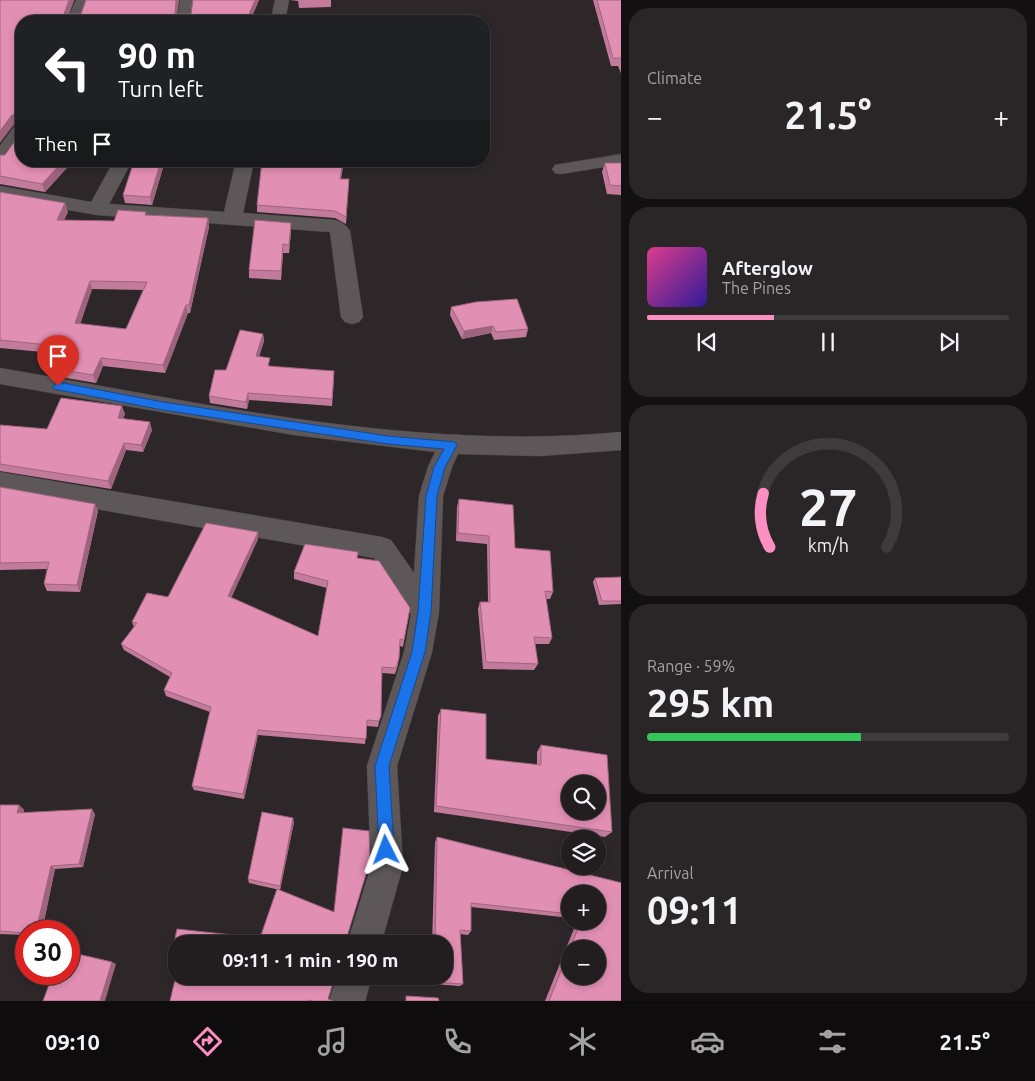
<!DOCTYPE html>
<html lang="en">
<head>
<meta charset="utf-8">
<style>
  :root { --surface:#221d1f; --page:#2a2628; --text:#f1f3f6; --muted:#a2a2a4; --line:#3f3b3d; --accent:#fc8fc2 }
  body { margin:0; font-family:Ubuntu,sans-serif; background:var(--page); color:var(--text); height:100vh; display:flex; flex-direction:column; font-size:19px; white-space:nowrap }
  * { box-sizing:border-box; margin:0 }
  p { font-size:16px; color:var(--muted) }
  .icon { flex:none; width:28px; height:28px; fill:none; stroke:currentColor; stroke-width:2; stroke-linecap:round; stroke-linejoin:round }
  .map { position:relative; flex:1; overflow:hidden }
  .panel { display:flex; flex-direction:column; gap:8px; padding:8px; background:#131011; width:414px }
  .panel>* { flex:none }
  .guide { position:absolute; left:15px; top:15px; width:475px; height:152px; border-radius:20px; box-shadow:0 2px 8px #0003,0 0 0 1px var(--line); background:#202124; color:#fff; overflow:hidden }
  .tools { position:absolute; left:561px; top:775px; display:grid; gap:10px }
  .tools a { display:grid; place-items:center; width:45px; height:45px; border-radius:50%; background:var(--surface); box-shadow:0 2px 8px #0003,0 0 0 1px var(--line); font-size:25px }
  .speed { position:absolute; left:15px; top:920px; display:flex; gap:10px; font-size:25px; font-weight:700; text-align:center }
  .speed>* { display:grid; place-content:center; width:65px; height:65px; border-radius:50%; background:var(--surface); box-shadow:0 2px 8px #0003,0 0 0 1px var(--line); line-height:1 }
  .speed .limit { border:8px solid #d22; background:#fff; color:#111 }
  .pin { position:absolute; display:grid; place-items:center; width:42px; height:42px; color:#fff; margin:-51px -21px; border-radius:50% 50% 50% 0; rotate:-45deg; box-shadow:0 0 5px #0007 }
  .pin .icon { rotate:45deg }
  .me { position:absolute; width:55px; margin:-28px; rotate:357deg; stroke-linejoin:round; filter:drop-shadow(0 0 4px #0008) }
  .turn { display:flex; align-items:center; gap:18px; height:105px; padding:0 20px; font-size:22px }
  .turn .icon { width:65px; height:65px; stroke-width:2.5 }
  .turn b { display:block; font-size:35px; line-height:42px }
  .then { display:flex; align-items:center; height:48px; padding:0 20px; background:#0003; gap:10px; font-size:19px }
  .big { font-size:38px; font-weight:700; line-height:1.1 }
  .panel .tile { flex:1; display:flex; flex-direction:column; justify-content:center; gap:8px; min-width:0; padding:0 18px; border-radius:20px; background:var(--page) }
  .panel .dial { align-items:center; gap:0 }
  .dial svg { height:130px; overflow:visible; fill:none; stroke:var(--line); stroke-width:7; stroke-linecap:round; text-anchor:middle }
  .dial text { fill:var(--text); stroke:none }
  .song { display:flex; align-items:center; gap:15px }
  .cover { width:60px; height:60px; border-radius:8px; background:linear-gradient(135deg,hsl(330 70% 55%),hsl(250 70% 35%)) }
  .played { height:5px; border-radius:2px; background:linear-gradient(90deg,var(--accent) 35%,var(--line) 35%) }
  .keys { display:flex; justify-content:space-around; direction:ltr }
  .heat { display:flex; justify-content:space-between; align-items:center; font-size:28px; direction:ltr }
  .charge { height:8px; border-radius:4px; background:linear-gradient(90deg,#34c759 59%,var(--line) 0) }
  .trip { position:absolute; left:168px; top:935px; width:285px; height:50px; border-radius:20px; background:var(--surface); box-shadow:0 2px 8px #0003,0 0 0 1px var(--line); font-weight:700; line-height:50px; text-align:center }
  .tabs { display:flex; height:80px; justify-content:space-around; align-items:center; background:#0e0c0c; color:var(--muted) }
  .tabs .icon { width:35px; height:35px }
  .tabs .selected { color:var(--accent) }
  .tabs b { font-size:22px; color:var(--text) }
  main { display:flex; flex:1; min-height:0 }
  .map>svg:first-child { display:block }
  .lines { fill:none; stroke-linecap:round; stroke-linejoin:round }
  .street-casing { stroke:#494546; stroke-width:1 }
  .street { fill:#5d5759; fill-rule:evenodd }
  .wall { fill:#c27b9b; fill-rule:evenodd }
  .shaded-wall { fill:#9e647e }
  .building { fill:#e28fb4; stroke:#9e647e; fill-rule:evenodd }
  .route { fill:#1a73e8; stroke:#114b97 }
</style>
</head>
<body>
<main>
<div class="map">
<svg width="622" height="1001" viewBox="0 0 622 1001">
  <rect width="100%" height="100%" fill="#2d2729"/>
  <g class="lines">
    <g class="street-casing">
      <g id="street">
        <path d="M 76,0 L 90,0 L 81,21 L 67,21 Z"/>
        <path d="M 180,0 L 194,0 L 191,21 L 177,21 Z"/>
        <path d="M 275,0 L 289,0 L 285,21 L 271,21 Z"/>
        <path d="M 21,124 L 21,141 L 6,162 L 0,163 L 0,146 L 15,125 Z"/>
        <path d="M 622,154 L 622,164 L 561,174 L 555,173 L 552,169 L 555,165 L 561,164 Z"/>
        <path d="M 114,161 L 132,161 L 109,204 L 224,212 L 236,161 L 254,161 L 243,213 L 335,220 C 342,222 346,225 350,231 L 363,317 L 359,322 L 352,324 L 345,322 L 341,317 L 330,232 L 97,215 L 0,198 L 0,186 L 91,202 Z"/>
        <path d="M 0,368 C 203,403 414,452 622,432 L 622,450 L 540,456 L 458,454 L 452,467 L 443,496 L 439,612 L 432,652 L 397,766 L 403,866 L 381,944 L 347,944 L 371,866 L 367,766 L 404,652 L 411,614 L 374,558 L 0,492 L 0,472 L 382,537 L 391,540 L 414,573 L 419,496 L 428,467 L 435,452 L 294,435 L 0,384 Z"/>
        <path d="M 337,976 L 372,976 L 365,1001 L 329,1001 Z"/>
      </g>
    </g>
    <use href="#street" class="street"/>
  </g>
  <g class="wall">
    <path d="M 0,0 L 74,0 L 69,14 L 81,14 L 86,0 L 179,0 L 177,14 L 191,14 L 193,0 L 259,0 L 250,21 L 21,21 L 73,161 L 45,192 L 0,184 L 0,155 L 5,155 L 20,134 L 20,122 L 15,123 Z"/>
    <path d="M 290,0 L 331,0 L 331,7 L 299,8 L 298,1 Z"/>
    <path d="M 593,0 L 622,0 L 622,76 L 618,66 L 611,66 Z"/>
    <path d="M 165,161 L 152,205 L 125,203 L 123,195 Z"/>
    <path d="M 344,161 L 341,179 L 349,179 L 346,224 L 335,218 L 257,212 L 257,205 Z"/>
    <path d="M 605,163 L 622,163 L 622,195 L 607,194 L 602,172 Z"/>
    <path d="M 0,192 L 68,212 L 64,220 L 114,221 L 146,215 L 208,218 L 209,227 L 190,313 L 188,313 L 165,373 L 103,366 L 96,383 L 60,377 L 57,369 L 64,354 L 0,348 ZM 92,289 L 143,290 L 126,329 L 80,324 Z"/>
    <path d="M 291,223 L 291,231 L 289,253 L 283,253 L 281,280 L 249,278 L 249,270 Z"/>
    <path d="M 451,307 L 528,329 L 526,337 L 494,340 L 491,333 L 462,339 L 450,315 Z"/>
    <path d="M 263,334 L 264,341 L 259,357 L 270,366 L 334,379 L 332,406 L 249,400 L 247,409 L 210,403 L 209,396 L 226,370 Z"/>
    <path d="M 125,414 L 123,418 L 152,430 L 143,452 L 126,450 L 111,489 L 0,471 L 0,425 L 47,429 Z"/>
    <path d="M 0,487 L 95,504 L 98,511 L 80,592 L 47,591 L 44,584 L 47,569 L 0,570 Z"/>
    <path d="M 459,499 L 515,548 L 553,592 L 550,599 L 546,599 L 552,638 L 549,644 L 535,644 L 538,664 L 534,670 L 483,669 L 478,609 L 480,602 L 488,602 L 487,544 L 456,541 L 457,507 Z"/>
    <path d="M 258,532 L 258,539 L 231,598 L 318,636 L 327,588 L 294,579 L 294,572 L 358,558 L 410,608 L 403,647 L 400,646 L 398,665 L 395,674 L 382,673 L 379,722 L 378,727 L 367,726 L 365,744 L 258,735 L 244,799 L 194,790 L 192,786 L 210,712 L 166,696 L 164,690 L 170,677 L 124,650 L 121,644 L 134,627 L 132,622 L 168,597 Z"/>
    <path d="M 622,577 L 622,604 L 599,605 L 593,582 L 595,578 Z"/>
    <path d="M 441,709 L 486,759 L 537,765 L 537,752 L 541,745 L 612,832 L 605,837 L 434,812 L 438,716 Z"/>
    <path d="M 0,805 L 19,805 L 24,810 L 23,813 L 95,814 L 83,867 L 55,869 L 42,931 L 26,931 L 26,935 L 0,934 Z"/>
    <path d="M 294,822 L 280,890 L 249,883 L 248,879 Z"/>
    <path d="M 437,837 L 622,883 L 622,1001 L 545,1001 L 577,921 L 598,921 L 570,894 L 570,918 L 471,907 L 471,931 L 468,935 L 460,934 L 463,984 L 460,986 L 418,983 L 418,976 L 444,976 L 444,944 L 432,944 L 435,842 Z"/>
  </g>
  <g class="shaded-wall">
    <path d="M 69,0 L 74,0 L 66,21 L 64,14 Z"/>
    <path d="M 176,0 L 179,0 L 176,21 L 175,14 Z"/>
    <path d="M 255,0 L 259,0 L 250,21 L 246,21 Z"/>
    <path d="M 18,114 L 21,122 L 15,123 L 0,143 L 0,131 L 12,115 Z"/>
    <path d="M 63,161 L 73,161 L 45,192 L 42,184 Z"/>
    <path d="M 161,161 L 165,161 L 152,205 L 150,197 Z"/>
    <path d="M 65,203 L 68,212 L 60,228 L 57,220 Z"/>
    <path d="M 208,218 L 209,227 L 190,313 L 189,305 Z"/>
    <path d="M 291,223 L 291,231 L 289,253 L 289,245 Z"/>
    <path d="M 283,244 L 283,253 L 281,280 L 281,271 Z"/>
    <path d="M 90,281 L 92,289 L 78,331 L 75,323 Z"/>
    <path d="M 186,305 L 188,313 L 165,373 L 163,365 Z"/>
    <path d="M 493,326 L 491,333 L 462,339 L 464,331 Z"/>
    <path d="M 263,334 L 264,341 L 256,364 L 256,356 Z"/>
    <path d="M 101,358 L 103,366 L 96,383 L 93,375 Z"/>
    <path d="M 248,393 L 249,400 L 247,409 L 246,402 Z"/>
    <path d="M 122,406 L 125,414 L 120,426 L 118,418 Z"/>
    <path d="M 150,422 L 152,430 L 143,452 L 141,445 Z"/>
    <path d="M 124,443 L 126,450 L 111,489 L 108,481 Z"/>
    <path d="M 95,504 L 98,511 L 80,592 L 77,585 Z"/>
    <path d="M 258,532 L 258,539 L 229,603 L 228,596 Z"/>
    <path d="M 258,730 L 258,735 L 244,799 L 243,794 Z"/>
    <path d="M 19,805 L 24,810 L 22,818 L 17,813 Z"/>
    <path d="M 92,809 L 95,814 L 83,867 L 79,864 Z"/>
    <path d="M 293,818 L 294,822 L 280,890 L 280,886 Z"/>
    <path d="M 51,866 L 55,869 L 42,931 L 36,931 Z"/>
    <path d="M 112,962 L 116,964 L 105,1001 L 100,1001 Z"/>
  </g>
  <g class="building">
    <path d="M 0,0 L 69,0 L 64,14 L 81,14 L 86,0 L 176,0 L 175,14 L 191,14 L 193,0 L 255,0 L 246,21 L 21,21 L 21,161 L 63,161 L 42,184 L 0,176 L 0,155 L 5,155 L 20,134 L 20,116 L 18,114 L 12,115 L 0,131 Z"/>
    <path d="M 597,0 L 622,0 L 622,59 L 621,58 L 613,58 Z"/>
    <path d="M 134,161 L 161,161 L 150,197 L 123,195 Z"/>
    <path d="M 262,161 L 343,161 L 340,179 L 349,179 L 346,217 L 335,211 L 257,205 Z"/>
    <path d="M 605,163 L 622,163 L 622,186 L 610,185 Z"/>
    <path d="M 0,192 L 65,203 L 57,220 L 114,221 L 118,210 L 146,212 L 145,215 L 208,218 L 189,305 L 186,305 L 163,365 L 101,358 L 93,375 L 57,369 L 68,347 L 0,340 ZM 90,281 L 147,282 L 126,329 L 75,323 Z"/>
    <path d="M 255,220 L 291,223 L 289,245 L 283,244 L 281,271 L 249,270 Z"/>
    <path d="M 517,299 L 528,329 L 496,332 L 493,326 L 464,331 L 451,307 L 476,302 Z"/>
    <path d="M 240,330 L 263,334 L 256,356 L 270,358 L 268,366 L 334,371 L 332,399 L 248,393 L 246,402 L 209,396 L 215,370 L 226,370 Z"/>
    <path d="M 61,398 L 122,406 L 118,418 L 150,422 L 141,445 L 124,443 L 108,481 L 0,464 L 0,425 L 47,429 Z"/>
    <path d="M 0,487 L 95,504 L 77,585 L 44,584 L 49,562 L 0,563 Z"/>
    <path d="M 459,499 L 513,505 L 515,548 L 550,551 L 553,592 L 545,591 L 552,638 L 534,637 L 538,664 L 486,662 L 480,602 L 490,602 L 489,536 L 458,533 Z"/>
    <path d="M 206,523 L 258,532 L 228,596 L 318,636 L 328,581 L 294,572 L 305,544 L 358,552 L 357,558 L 379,561 L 410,608 L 404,640 L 400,639 L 399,658 L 396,668 L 382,667 L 381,716 L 379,721 L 367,720 L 366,739 L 258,730 L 243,794 L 192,786 L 211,707 L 164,690 L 172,673 L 121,644 L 137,623 L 132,622 L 147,593 L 168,597 Z"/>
    <path d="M 622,577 L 622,601 L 602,601 L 595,578 Z"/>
    <path d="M 441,709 L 486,714 L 486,759 L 541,765 L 541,745 L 607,755 L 612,832 L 436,806 ZM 570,784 L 598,784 L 598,811 L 570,811 Z"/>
    <path d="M 0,805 L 19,805 L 17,813 L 92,809 L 79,864 L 51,866 L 36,931 L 26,931 L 26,933 L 0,931 Z"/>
    <path d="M 262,812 L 293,818 L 280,886 L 248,879 Z"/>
    <path d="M 343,828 L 369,831 L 370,861 L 346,940 L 350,943 L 350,944 L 176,944 L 176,954 L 172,953 L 177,929 L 260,938 L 277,889 L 334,912 Z"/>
    <path d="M 437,837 L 622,883 L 622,1001 L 549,1001 L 581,921 L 598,921 L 598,894 L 570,894 L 570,914 L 471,903 L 471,931 L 460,930 L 463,984 L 421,981 L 421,976 L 444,976 L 444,944 L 435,944 ZM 570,949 L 598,949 L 598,976 L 570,976 Z"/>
    <path d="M 69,952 L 112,962 L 100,1001 L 43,1001 L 53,974 L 69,974 Z"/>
    <path d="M 176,976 L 335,976 L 328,999 L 333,1001 L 312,1001 L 309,1000 L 309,1001 L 170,1001 Z"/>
    <path d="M 406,996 L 438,998 L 439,1001 L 406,1001 Z"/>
  </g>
  <path class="route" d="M 58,382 L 163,402 L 388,436 L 455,442 L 457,445 L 445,467 L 437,496 L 431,612 L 425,652 L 389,766 L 394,850 L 391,855 L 386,857 L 381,855 L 379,850 L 375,766 L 412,652 L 418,612 L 426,496 L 434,467 L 444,449 L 388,444 L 163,410 L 54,389 L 53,386 Z"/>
</svg>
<div class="tools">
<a><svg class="icon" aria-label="search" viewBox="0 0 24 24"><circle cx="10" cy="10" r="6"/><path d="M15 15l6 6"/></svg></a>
<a><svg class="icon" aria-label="layers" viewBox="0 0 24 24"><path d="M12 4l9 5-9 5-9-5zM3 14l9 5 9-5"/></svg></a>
<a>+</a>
<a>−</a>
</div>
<div class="speed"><div class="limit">30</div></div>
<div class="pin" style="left:58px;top:386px;background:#d93025"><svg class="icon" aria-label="arrive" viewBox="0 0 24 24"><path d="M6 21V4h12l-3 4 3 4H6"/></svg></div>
<svg class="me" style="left:386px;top:850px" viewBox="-20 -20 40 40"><path d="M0-17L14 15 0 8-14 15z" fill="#1a73e8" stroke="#fff" stroke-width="4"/></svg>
<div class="trip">09:11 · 1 min · 190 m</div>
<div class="guide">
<div class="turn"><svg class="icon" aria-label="left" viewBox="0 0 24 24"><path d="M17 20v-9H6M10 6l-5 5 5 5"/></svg><div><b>90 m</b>Turn left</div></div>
<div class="then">Then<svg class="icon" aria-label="arrive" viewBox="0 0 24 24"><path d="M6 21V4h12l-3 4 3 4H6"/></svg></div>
</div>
</div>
<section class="panel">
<div class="tile"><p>Climate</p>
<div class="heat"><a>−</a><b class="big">21.5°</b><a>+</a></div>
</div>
<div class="tile">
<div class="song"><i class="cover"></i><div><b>Afterglow</b><p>The Pines</p></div></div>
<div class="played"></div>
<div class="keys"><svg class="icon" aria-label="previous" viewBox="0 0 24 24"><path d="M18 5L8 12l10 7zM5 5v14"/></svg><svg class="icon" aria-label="pause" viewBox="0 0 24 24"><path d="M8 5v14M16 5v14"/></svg><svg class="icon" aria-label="next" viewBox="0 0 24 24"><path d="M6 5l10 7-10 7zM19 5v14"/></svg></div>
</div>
<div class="tile dial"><svg viewBox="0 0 100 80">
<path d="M14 69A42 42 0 1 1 86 69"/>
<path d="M14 69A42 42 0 0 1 10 36" stroke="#fc8fc2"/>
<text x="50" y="56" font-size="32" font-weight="700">27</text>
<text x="50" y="72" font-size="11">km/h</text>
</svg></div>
<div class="tile"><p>Range · 59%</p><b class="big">295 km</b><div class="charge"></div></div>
<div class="tile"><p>Arrival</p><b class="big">09:11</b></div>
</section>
</main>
<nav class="tabs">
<b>09:10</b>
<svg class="icon selected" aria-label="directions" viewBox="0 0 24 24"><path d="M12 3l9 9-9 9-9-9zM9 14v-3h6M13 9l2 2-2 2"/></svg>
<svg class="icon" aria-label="music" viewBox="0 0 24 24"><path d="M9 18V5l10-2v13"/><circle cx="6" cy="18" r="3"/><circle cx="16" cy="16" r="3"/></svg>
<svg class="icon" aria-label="phone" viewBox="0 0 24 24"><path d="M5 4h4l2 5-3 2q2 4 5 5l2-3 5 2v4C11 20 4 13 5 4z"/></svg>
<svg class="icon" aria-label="climate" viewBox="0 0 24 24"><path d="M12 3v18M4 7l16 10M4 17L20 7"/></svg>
<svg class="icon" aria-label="car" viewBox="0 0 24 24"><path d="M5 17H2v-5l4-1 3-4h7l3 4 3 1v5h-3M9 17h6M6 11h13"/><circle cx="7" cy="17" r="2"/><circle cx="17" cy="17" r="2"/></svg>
<svg class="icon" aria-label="filters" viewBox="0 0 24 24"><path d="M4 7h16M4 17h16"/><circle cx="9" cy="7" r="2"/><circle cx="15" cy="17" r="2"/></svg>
<b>21.5°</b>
</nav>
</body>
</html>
